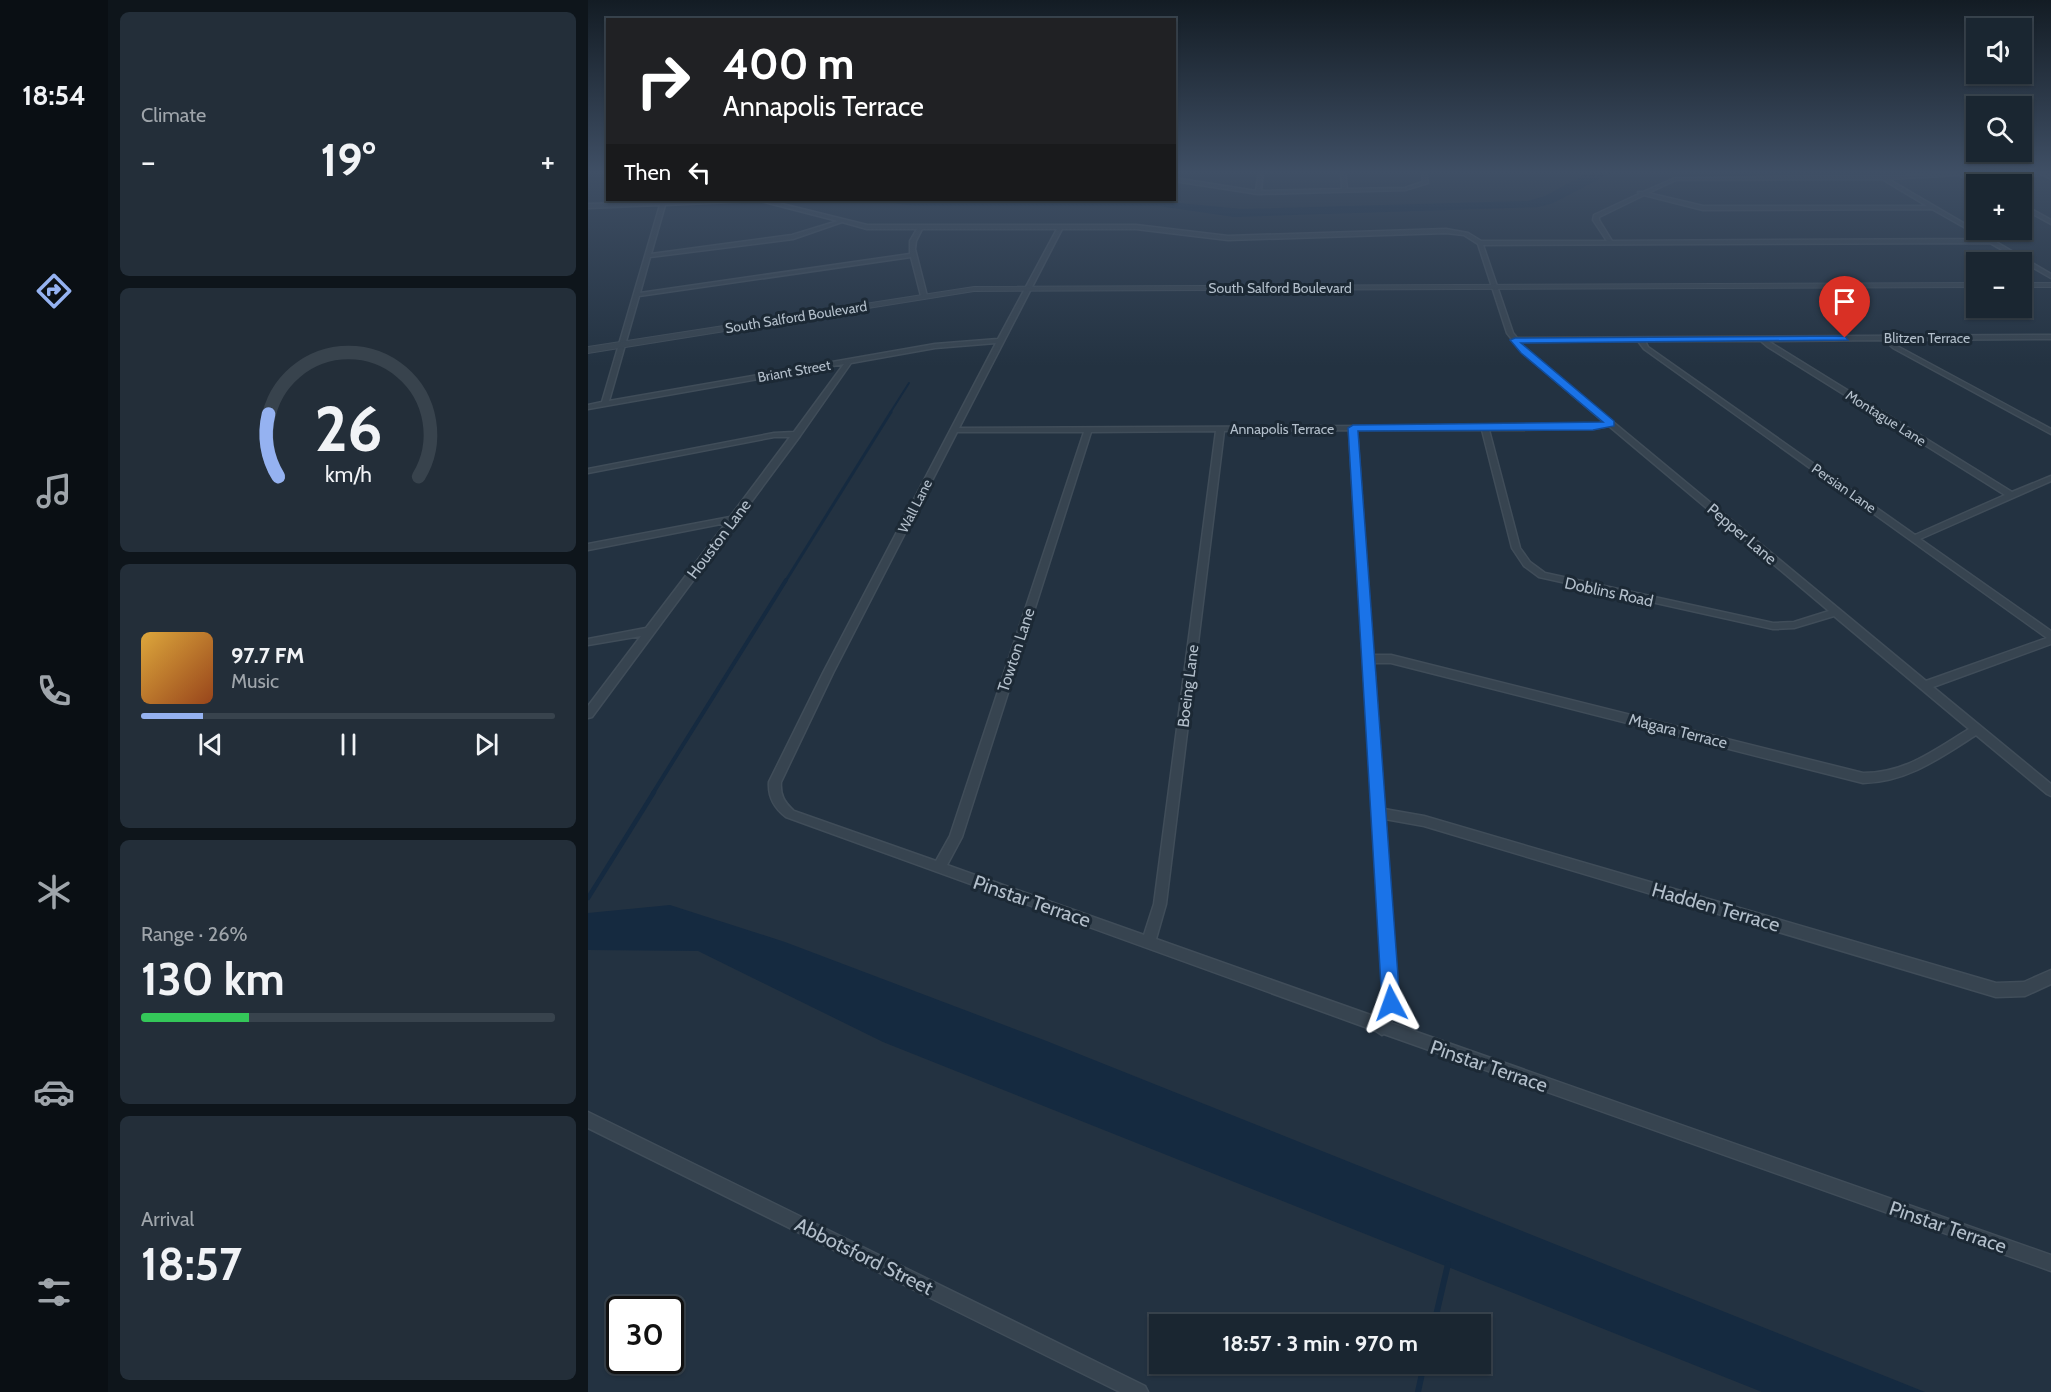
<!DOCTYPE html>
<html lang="en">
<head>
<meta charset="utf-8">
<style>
  :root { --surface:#1a2631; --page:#232e39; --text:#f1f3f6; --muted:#9fa5ab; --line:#38434d; --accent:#95b2f1 }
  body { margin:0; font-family:Cabin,sans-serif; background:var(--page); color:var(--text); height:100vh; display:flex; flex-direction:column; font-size:22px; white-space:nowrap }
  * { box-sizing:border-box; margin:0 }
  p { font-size:20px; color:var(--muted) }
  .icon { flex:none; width:33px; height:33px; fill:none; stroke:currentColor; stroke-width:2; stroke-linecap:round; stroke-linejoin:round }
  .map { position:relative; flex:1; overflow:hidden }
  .drawer { display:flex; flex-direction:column; gap:12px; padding:12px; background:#0e151b; width:480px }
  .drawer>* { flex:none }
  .guide { position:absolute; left:18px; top:18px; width:570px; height:183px; border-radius:0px; box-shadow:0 2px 4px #0004,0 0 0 2px var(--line); background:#202124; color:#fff; overflow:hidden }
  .buttons { position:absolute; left:1378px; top:18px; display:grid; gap:12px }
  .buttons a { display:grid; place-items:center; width:66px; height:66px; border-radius:0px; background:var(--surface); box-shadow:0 2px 4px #0004,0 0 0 2px var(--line); font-size:30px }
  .speed { position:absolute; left:18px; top:1296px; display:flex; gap:12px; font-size:30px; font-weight:700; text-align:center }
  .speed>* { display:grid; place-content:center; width:78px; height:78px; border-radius:50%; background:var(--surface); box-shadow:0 2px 4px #0004,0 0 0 2px var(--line); line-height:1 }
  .speed .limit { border:3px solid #111; border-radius:9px; background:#fff; color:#111 }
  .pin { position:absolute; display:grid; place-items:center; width:51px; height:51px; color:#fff; margin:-62px -26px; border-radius:50% 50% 50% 0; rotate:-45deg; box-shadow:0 0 6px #0007 }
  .pin .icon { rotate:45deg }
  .me { position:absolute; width:66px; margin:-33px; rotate:356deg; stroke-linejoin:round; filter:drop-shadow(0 0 4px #0008) }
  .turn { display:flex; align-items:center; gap:21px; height:126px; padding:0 18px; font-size:27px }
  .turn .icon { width:78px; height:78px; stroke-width:2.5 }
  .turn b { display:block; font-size:42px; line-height:51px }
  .then { display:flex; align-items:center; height:57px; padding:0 18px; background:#0003; gap:12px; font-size:22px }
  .big { font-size:45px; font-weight:700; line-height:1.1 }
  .drawer .widget { flex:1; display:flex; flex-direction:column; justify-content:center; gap:9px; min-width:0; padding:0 21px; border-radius:9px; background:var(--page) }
  .drawer .dial { align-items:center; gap:0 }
  .dial svg { height:156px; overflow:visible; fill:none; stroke:var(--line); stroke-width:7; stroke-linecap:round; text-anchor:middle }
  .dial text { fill:var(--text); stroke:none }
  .song { display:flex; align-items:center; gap:18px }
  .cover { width:72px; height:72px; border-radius:9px; background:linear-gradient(135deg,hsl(40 70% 55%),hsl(20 70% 35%)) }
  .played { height:6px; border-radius:3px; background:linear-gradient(90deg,var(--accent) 15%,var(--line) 15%) }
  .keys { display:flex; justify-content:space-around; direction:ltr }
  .heat { display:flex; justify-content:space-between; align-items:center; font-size:33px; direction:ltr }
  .charge { height:9px; border-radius:4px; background:linear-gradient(90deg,#34c759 26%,var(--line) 0) }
  .trip { position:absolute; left:561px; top:1314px; width:342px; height:60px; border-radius:0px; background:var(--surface); box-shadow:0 2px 4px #0004,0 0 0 2px var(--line); font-weight:700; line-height:60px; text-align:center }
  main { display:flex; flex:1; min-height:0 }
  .tabs { display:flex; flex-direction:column; width:108px; justify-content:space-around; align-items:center; background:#0a0f14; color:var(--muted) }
  .tabs .icon { width:42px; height:42px }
  .tabs .active { color:var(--accent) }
  .tabs b { font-size:27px; color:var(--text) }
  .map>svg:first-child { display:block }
  .water { fill:#152a40 }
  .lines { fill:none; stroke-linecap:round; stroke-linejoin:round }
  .stream-far4 { stroke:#152a40; stroke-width:2 }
  .stream-far3 { stroke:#152a40; stroke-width:3 }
  .stream-far2 { stroke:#152a40; stroke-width:4 }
  .stream-far1 { stroke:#152a40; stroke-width:4.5 }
  .stream { stroke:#152a40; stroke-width:6 }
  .minor-casing { stroke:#404d59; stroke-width:3 }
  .tertiary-casing { stroke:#404d59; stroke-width:2 }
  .minor { fill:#374450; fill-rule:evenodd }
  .tertiary { fill:#374450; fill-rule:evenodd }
  .route { fill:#1a73e8; stroke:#114b97; stroke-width:1.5 }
  .labels { text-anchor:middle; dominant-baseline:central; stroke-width:6; stroke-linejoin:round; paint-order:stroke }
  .far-street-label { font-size:14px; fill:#b3bfcb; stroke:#1c2935 }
  .street-label { font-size:16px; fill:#b3bfcb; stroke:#1c2935 }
  .near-street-label { font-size:20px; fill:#b3bfcb; stroke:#1c2935 }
</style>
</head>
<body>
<main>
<nav class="tabs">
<b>18:54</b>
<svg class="icon active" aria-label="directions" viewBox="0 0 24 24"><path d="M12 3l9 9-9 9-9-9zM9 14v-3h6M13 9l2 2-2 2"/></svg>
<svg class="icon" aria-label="music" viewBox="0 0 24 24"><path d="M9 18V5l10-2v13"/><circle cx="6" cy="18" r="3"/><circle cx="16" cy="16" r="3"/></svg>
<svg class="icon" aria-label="phone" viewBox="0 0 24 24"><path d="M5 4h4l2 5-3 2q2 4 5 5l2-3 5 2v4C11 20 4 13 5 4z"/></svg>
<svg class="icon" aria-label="climate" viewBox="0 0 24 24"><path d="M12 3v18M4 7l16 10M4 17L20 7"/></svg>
<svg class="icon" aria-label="car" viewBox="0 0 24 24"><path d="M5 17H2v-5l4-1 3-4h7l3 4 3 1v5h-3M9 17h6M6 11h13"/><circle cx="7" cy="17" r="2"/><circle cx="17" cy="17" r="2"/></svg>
<svg class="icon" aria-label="filters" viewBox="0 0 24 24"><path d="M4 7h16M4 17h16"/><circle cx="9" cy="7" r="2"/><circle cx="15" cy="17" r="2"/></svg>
</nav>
<section class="drawer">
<div class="widget"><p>Climate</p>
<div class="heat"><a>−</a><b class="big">19°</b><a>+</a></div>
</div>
<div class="widget dial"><svg viewBox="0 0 100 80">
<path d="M14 69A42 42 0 1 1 86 69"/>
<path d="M14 69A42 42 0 0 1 9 37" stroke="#95b2f1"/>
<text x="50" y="56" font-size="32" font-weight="700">26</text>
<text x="50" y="72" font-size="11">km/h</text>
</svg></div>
<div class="widget">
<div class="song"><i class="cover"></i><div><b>97.7 FM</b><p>Music</p></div></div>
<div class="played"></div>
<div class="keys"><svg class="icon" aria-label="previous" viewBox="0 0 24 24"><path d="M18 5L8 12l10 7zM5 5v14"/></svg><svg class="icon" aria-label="pause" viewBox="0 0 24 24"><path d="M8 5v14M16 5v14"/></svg><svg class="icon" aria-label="next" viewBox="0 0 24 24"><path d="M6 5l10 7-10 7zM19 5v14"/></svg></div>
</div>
<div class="widget"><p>Range · 26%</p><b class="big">130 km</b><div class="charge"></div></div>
<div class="widget"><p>Arrival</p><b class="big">18:57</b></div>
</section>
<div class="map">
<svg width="1463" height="1392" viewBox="0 0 1463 1392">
  <rect width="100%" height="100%" fill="#233241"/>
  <g class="water">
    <path d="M 1003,171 L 1027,171 L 965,203 L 951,207 L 646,217 L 571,206 L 327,206 L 283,200 L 560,200 L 654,209 L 940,201 L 957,196 Z"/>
    <path d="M 82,905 L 197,942 L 456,1040 L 1337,1392 L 1174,1392 L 295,1042 L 110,951 L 0,950 L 0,913 Z"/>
  </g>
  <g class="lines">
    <path class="stream-far4" d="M 302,413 L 321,383"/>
    <path class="stream-far3" d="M 197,582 L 303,412"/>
    <path class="stream-far2" d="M 65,793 L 198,580"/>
    <path class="stream-far1" d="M 0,898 L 66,792"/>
    <g class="stream">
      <path d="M 846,1324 L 860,1264"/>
      <path d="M 830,1392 L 836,1364"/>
    </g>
    <g class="minor-casing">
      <g id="minor">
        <path d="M 671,171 L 675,171 L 673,191 L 754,189 L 753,171 L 757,171 L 759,189 L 817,188 L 835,182 L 834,171 L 838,171 L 840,183 L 817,190 L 670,194 L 586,181 L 586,178 L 668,191 Z"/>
        <path d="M 1382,171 L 1408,171 L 1376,174 L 1394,184 L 1389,184 L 1370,175 L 1300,179 L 1463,274 L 1463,278 L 1402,243 L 895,245 L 925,333 L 929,338 L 1463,335 L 1463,339 L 1304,340 L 1309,346 L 1463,429 L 1463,434 L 1305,348 L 1296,340 L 1180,341 L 1424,492 L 1463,476 L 1463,481 L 1332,539 L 1463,631 L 1463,644 L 1345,687 L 1463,784 L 1463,796 L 1459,794 L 1388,735 C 1352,758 1319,782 1275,783 L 803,663 L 786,663 L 796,809 L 836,816 L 1408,983 L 1436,982 L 1463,970 L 1463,984 L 1437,996 L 1408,997 L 836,826 L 797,819 L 810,1003 L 803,1023 L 1463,1255 L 1463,1271 L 796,1034 L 794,1035 L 788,1031 L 198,817 C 186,808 180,797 181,782 L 235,673 L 408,343 L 347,348 L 263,363 L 212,436 L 4,717 L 0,718 L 0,706 L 53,636 L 0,645 L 0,639 L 58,628 L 138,523 L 0,550 L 0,544 L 142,517 L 202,437 L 186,437 L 0,473 L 0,469 L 186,433 L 206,432 L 256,364 L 0,409 L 0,405 L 14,402 L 72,205 L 0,208 L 0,204 L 166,200 L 164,201 L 77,205 L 63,254 L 204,235 L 250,221 L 172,201 L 172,200 L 178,200 L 279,225 L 548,225 L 640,236 L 858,229 L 880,233 L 893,241 L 1019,241 L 1005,220 L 1006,215 L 1051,194 L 1050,192 L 1055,192 L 1087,178 L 1316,176 ZM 1294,179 L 1339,206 L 1115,206 L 1060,193 L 1088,180 ZM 1056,195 L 1115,210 L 1344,209 L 1397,239 L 1024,241 L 1011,220 L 1011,217 ZM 254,222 L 279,229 L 329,229 L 322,241 L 322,254 L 52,293 L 62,257 L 205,239 ZM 334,229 L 469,229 L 410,339 L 347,344 L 21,401 L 51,296 L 323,257 L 333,296 L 336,298 L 339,296 L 327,249 L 328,241 ZM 474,229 L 548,229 L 640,240 L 858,233 L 876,235 L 890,244 L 919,333 L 934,352 L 1016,422 L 1005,425 L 371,428 ZM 1050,341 L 1056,349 L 1459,638 L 1338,681 L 938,350 L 932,342 ZM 1057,341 L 1173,341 L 1180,347 L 1417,495 L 1327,535 L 1060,347 ZM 1021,426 L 1241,611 L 1206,622 L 1185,623 L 957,573 L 942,562 L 932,548 L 901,430 L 1005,429 ZM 761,430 L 796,1003 L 791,1018 L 568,939 L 578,904 L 636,431 ZM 769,430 L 894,430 L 924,548 L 936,566 L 951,577 L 1185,629 L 1206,628 L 1246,616 L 1381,729 C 1346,750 1318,773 1275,773 L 803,655 L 785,655 ZM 628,431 L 566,904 L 556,935 L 359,865 L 374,837 L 503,432 ZM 369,432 L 496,432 L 362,836 L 348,861 L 206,811 C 196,802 192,795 193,782 L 245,673 Z"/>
        <path d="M 1447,171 L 1453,171 L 1463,176 L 1463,179 Z"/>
        <path d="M 1434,204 L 1463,220 L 1463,224 L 1434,208 Z"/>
        <path d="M 0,1112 L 557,1386 L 560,1392 L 532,1392 L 0,1128 Z"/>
      </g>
    </g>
    <g class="tertiary-casing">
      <g id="tertiary">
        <path d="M 1389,283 L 1389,287 L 386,291 L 0,353 L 0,347 L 386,287 Z"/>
        <rect x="1434" y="283" width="29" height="4"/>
      </g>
    </g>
    <use href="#minor" class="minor"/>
    <use href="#tertiary" class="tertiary"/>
  </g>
  <linearGradient id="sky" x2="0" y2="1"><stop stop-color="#131c24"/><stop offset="0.47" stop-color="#3f4f65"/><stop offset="1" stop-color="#3f4f65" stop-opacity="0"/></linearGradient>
  <rect width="1463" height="366" fill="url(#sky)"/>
  <path class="route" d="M 1257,336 L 1260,340 L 933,343 L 1026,421 L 1026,426 L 1005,430 L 770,431 L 812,1003 L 809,1009 L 803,1012 L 797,1009 L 794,1003 L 760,428 L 765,425 L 1015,422 L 933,353 L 922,340 L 927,338 Z"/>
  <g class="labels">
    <g class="far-street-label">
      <text x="692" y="288">South Salford Boulevard</text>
      <text transform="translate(208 317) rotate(-9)">South Salford Boulevard</text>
      <text x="1339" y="338">Blitzen Terrace</text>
      <text transform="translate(206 371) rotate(-10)">Briant Street</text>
      <text transform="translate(1298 418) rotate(32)">Montague Lane</text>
      <text x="694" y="429">Annapolis Terrace</text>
      <text transform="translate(1256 488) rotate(35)">Persian Lane</text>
      <text transform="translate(327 506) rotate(-63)">Wall Lane</text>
    </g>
    <g class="street-label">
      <text transform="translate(1154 534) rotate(40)">Pepper Lane</text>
      <text transform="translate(131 539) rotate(-53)">Houston Lane</text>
      <text transform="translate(1021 592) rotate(12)">Doblins Road</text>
      <text transform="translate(428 650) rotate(-72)">Towton Lane</text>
      <text transform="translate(600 686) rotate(-83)">Boeing Lane</text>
      <text transform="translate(1090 731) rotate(14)">Magara Terrace</text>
    </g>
    <g class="near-street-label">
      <text transform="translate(444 901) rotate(19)">Pinstar Terrace</text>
      <text transform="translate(1128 907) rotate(16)">Hadden Terrace</text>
      <text transform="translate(901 1066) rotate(19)">Pinstar Terrace</text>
      <text transform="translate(1360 1227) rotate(19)">Pinstar Terrace</text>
      <text transform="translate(276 1256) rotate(26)">Abbotsford Street</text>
    </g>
  </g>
</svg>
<div class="buttons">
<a><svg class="icon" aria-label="sound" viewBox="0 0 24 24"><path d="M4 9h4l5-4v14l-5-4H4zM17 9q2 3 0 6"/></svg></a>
<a><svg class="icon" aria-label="search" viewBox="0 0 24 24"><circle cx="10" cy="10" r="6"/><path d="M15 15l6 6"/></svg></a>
<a>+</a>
<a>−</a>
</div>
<div class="speed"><div class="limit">30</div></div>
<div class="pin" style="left:1257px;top:338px;background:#d93025"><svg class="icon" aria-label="arrive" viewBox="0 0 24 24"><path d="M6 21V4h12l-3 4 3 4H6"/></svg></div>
<svg class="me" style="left:803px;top:1003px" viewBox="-20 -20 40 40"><path d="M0-17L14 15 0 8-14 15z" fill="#1a73e8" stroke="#fff" stroke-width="4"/></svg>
<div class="trip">18:57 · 3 min · 970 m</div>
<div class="guide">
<div class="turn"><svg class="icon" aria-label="right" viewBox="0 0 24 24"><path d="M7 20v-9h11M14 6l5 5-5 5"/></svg><div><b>400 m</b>Annapolis Terrace</div></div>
<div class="then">Then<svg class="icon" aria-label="left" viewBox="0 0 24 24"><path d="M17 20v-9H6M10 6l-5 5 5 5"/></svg></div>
</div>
</div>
</main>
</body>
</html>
